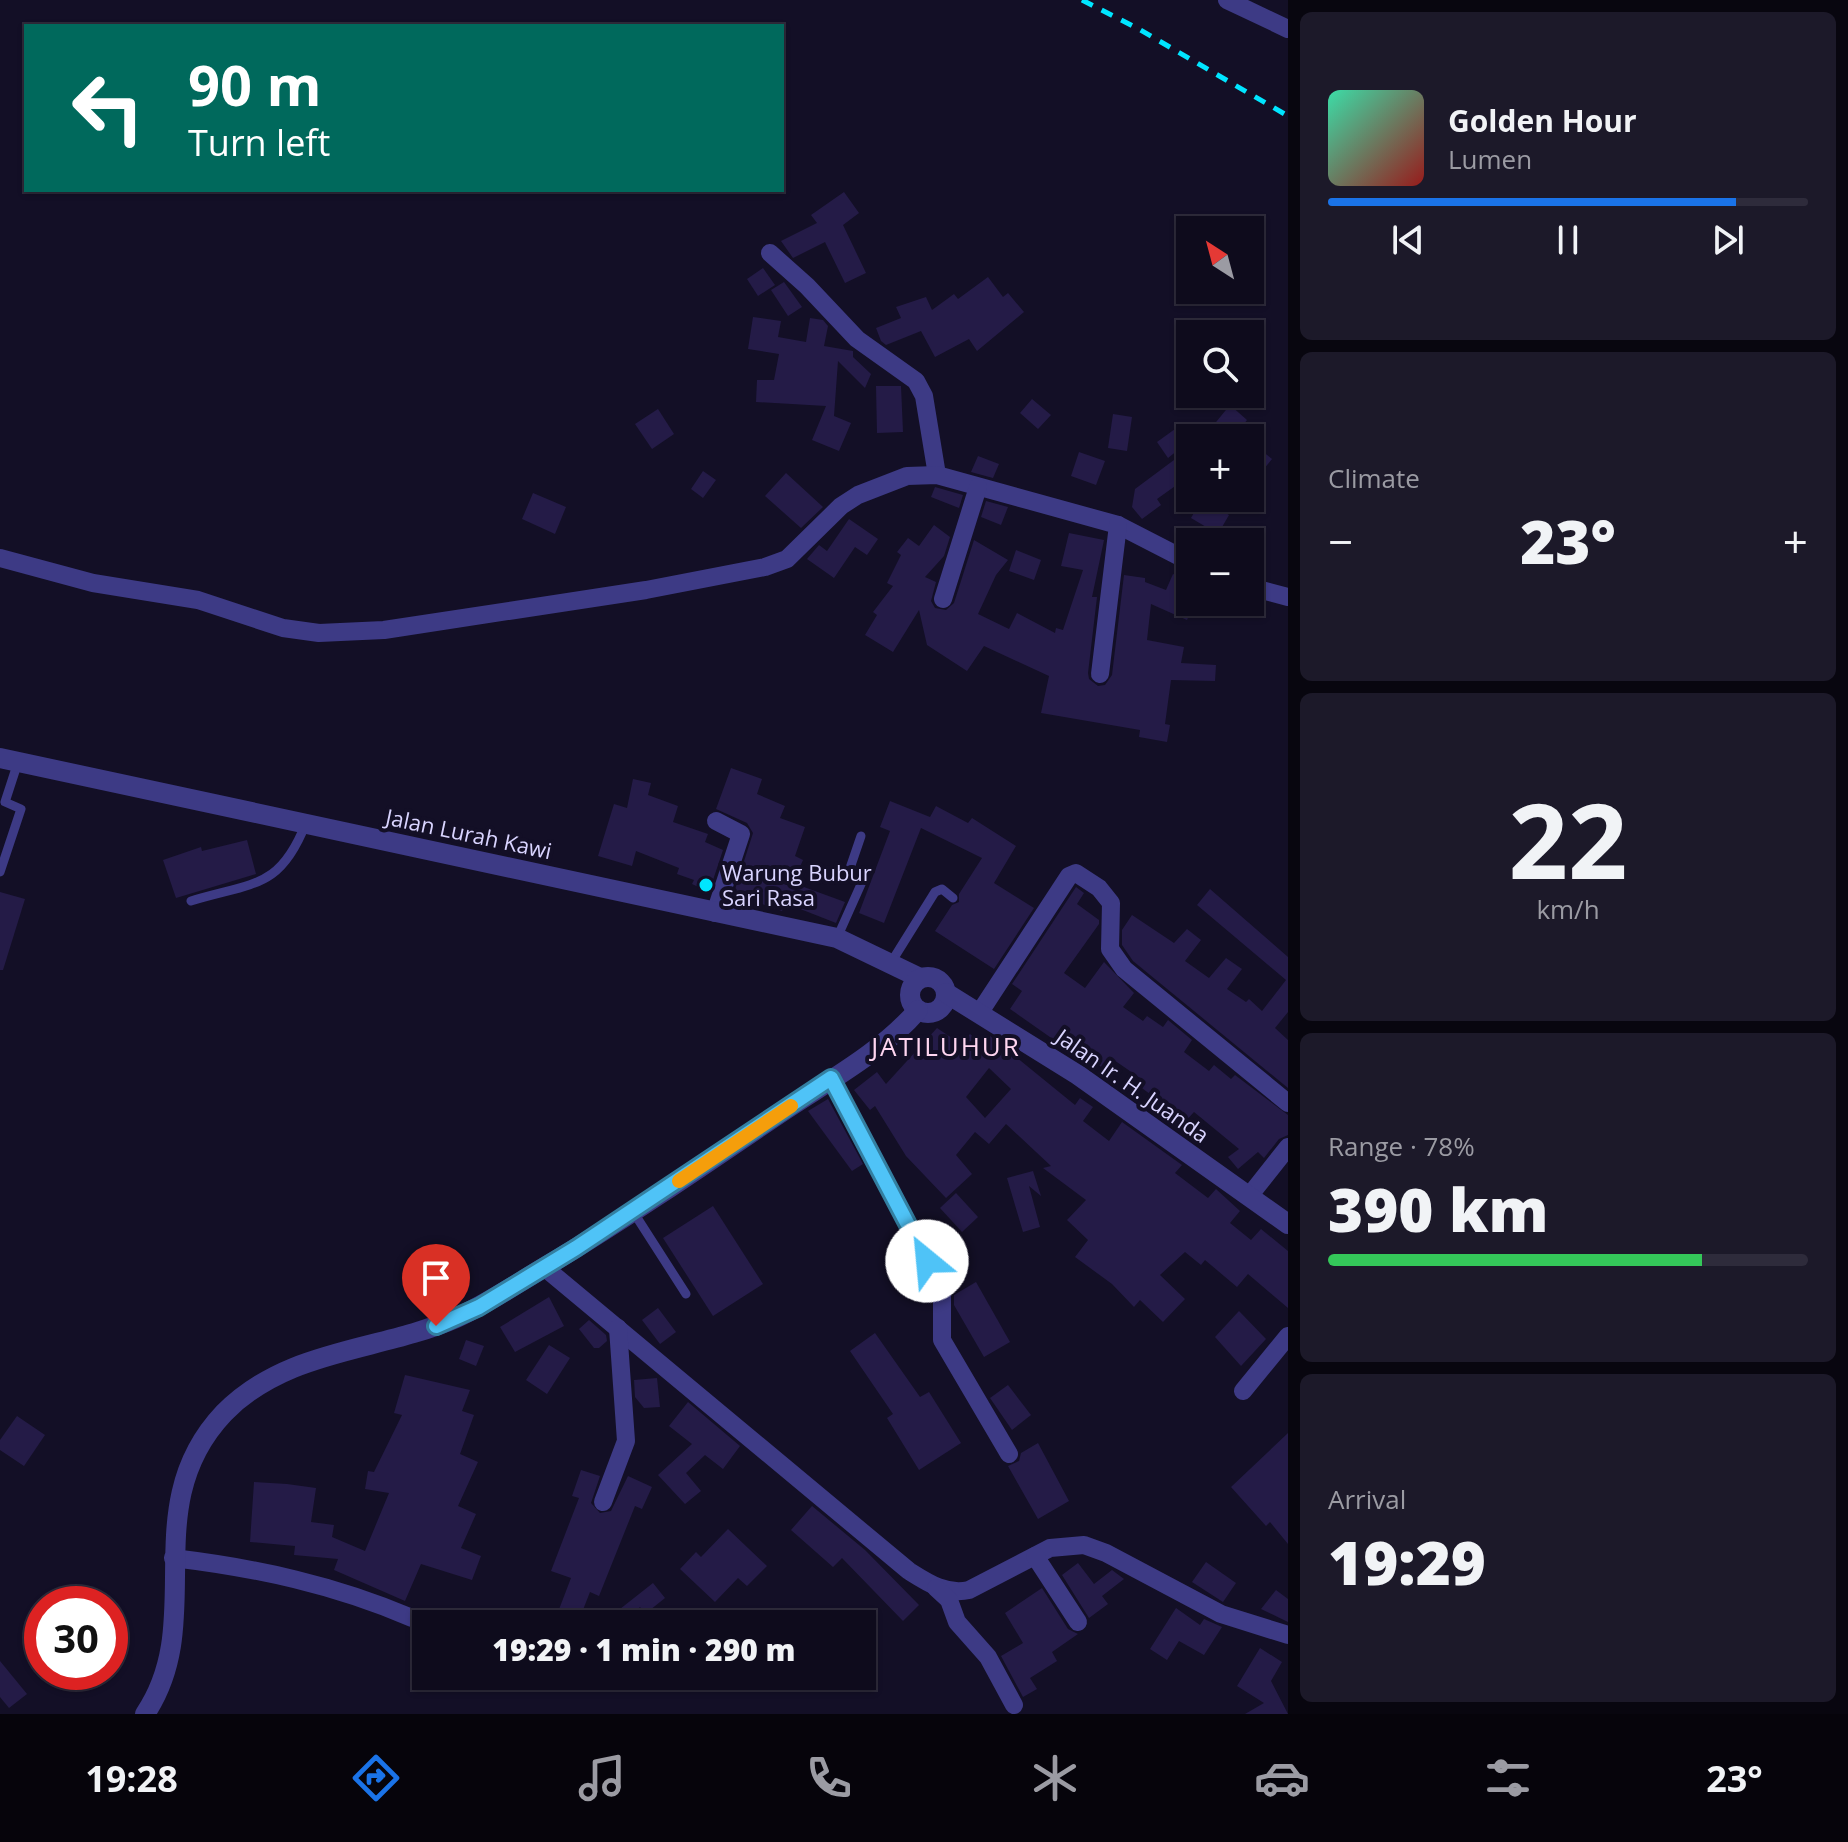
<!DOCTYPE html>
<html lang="en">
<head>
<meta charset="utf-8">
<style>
  :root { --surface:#0e0b1c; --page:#1c1929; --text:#f1f3f6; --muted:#9b9ba3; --line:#2e2b3b; --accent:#1a73e8 }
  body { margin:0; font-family:"Open Sans",sans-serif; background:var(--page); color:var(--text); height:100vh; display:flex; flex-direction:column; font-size:30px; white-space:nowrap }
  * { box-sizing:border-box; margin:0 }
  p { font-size:26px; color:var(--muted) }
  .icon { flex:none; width:44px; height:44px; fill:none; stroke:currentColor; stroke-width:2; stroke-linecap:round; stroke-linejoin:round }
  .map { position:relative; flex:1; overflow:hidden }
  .drawer { display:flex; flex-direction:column; gap:12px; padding:12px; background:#08060f; width:560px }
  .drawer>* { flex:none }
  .hud { position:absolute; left:24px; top:24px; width:760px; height:168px; border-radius:0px; box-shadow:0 2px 6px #0004,0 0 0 2px var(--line); background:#00695c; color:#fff; overflow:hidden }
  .needle { width:52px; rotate:324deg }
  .fabs { position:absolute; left:1176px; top:216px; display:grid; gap:16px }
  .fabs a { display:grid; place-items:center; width:88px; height:88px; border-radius:0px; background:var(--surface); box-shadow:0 2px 6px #0004,0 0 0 2px var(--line); font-size:40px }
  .speed { position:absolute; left:24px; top:1586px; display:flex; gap:16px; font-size:40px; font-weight:700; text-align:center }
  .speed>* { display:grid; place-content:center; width:104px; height:104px; border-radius:50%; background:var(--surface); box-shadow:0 2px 6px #0004,0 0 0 2px var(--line); line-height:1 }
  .speed .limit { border:12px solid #d22; background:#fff; color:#111 }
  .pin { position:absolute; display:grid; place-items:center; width:68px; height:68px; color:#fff; margin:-82px -34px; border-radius:50% 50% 50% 0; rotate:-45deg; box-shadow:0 0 8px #0007 }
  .pin .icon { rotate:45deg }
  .me { position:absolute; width:88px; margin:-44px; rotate:332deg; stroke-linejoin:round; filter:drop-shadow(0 0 6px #0008) }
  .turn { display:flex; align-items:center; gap:28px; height:168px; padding:0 32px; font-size:36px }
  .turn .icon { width:104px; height:104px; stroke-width:2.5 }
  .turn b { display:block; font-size:56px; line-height:68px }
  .big { font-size:60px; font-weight:800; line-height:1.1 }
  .drawer .widget { flex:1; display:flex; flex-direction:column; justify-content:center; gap:12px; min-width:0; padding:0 28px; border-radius:12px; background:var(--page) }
  .drawer .dial { align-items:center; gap:0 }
  .dial b { font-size:104px; line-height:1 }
  .song { display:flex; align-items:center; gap:24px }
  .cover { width:96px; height:96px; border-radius:12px; background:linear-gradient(135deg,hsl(160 70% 55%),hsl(0 70% 35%)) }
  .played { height:8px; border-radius:4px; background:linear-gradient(90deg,var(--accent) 85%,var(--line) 85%) }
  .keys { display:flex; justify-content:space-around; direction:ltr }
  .heat { display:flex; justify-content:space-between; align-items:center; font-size:44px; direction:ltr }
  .charge { height:12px; border-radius:6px; background:linear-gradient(90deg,#34c759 78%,var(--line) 0) }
  .trip { position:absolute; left:412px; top:1610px; width:464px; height:80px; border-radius:0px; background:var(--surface); box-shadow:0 2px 6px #0004,0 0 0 2px var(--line); font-weight:800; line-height:80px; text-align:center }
  .tab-bar { display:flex; height:128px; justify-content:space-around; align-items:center; background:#06040b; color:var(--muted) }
  .tab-bar .icon { width:56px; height:56px }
  .tab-bar .selected { color:var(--accent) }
  .tab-bar b { font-size:36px; color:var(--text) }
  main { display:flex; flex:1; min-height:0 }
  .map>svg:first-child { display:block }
  .building { fill:#241b47; fill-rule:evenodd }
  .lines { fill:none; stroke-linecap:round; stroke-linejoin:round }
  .service { stroke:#3d3a85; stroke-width:9 }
  .minor { stroke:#3d3a85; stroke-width:18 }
  .tertiary { stroke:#3d3a85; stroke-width:20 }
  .rail { stroke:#00e5ff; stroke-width:5; stroke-dasharray:12 10; stroke-linecap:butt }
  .route-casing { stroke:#337fa1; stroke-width:20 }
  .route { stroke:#4fc3f7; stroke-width:14 }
  .slow { stroke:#f59e0b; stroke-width:14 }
  .poi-dot { fill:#00e5ff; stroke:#130f26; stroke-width:3 }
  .labels { text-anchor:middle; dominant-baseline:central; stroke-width:8; stroke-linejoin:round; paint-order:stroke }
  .street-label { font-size:22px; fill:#d9d4ff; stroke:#130f26 }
  .poi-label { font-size:22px; fill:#d9d4ff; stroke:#130f26; text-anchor:start }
  .quarter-label { font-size:26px; letter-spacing:2px; fill:#ffd6f0; stroke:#130f26 }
</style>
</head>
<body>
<main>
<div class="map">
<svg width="1288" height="1714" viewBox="0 0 1288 1714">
  <rect width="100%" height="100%" fill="#130f26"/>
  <g class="building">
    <path d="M 844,192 L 859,213 L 843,225 L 866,273 L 845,283 L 825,242 L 793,258 L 781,241 L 817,223 L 811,215 Z"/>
    <path d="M 763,268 L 775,285 L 758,296 L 747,279 Z"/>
    <path d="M 988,277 L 1003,297 L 1008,293 L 1024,312 L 977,351 L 969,339 L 935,357 L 921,331 L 886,345 L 881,341 L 876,328 L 901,318 L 896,307 L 926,297 L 932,310 L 954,294 L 958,299 Z"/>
    <path d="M 784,282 L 802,307 L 788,316 L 771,290 Z"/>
    <path d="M 753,317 L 781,321 L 778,337 L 806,342 L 810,318 L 823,320 L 828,326 L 824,346 L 853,351 L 853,357 L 871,374 L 865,388 L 838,361 L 834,416 L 851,423 L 839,451 L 812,440 L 826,406 L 756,402 L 757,380 L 774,380 L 779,354 L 748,349 Z"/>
    <path d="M 876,386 L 901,386 L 903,432 L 877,433 Z"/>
    <path d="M 1032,399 L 1051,415 L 1038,429 L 1020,413 Z"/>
    <path d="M 1230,405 L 1247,420 L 1238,431 L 1246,438 L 1203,438 Z"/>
    <path d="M 658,409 L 674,434 L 652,449 L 635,424 Z"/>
    <path d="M 1113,414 L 1132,417 L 1127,451 L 1108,448 Z"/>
    <path d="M 1182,424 L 1193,438 L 1168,458 L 1157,442 Z"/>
    <path d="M 1250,441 L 1272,459 L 1250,486 Z"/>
    <path d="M 1079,452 L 1105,461 L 1096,485 L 1071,476 Z"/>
    <path d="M 978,456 L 999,464 L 993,478 L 971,472 Z"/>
    <path d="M 1174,460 L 1185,479 L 1157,499 L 1161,505 L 1142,519 L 1132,507 L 1135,489 Z"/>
    <path d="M 703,471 L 716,480 L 703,498 L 691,489 Z"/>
    <path d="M 786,473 L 823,507 L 801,528 L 765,496 Z"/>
    <path d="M 935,487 L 963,495 L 959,508 L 931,497 Z"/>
    <path d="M 533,493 L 566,507 L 555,534 L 522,519 Z"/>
    <path d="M 1202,499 L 1229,515 L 1218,534 L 1191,518 Z"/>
    <path d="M 986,501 L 1008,507 L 1001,525 L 981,517 Z"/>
    <path d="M 849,519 L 878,539 L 867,555 L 855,547 L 834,578 L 807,559 L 819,545 L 827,551 Z"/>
    <path d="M 934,525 L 950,537 L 944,556 L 925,577 L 936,582 L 931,601 L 935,608 L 946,610 L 954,603 L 974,540 L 1008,560 L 996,575 L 978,614 L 1009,629 L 1017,613 L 1055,633 L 1056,628 L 1063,630 L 1083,570 L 1061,566 L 1069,533 L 1104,540 L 1092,597 L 1097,597 L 1088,673 L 1089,679 L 1098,686 L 1105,685 L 1112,675 L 1124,575 L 1145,578 L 1145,582 L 1166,590 L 1173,574 L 1190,581 L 1190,602 L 1194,604 L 1187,620 L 1151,604 L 1147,640 L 1184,647 L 1181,663 L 1216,665 L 1215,681 L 1171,680 L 1165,724 L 1170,725 L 1167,742 L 1139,737 L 1140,730 L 1041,713 L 1049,676 L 984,646 L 967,671 L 927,645 L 919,610 L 893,652 L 865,635 L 877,615 L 873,612 L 893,586 L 887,583 L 901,555 L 897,552 L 908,538 L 919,546 Z"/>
    <path d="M 1016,550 L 1041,560 L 1034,580 L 1009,571 Z"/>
    <path d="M 1196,602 L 1240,602 L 1235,617 Z"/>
    <path d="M 731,768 L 762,779 L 757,794 L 785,806 L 780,818 L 805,827 L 795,856 L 803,860 L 793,883 L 845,902 L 836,923 L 785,903 L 782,911 L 759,903 L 757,908 L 731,902 L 753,833 L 747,823 L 716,809 Z"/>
    <path d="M 633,779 L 651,783 L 648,795 L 678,806 L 673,822 L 708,834 L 705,842 L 723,850 L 709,892 L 692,884 L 694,880 L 677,874 L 679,868 L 636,851 L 632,866 L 598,856 L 614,804 L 627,808 Z"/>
    <path d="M 890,801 L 930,817 L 936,806 L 968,823 L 972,818 L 1016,846 L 994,883 L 1034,908 L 994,969 L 935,931 L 952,905 L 959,902 L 959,894 L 982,858 L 921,828 L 884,923 L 859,913 L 890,831 L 880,827 Z"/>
    <path d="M 247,840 L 256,874 L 176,898 L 163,860 L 201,847 L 202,851 Z"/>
    <path d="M 1076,887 L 1084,893 L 1077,904 L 1099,920 L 1099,924 L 1064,973 L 1085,988 L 1104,962 L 1134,993 L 1123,1007 L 1143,1021 L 1147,1016 L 1163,1027 L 1168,1020 L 1192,1040 L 1184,1052 L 1209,1071 L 1214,1065 L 1231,1079 L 1235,1075 L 1288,1115 L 1288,1135 L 1279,1139 L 1264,1158 L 1258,1152 L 1238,1169 L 1228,1157 L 1239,1149 L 1194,1112 L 1182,1125 L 1170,1113 L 1172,1110 L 1139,1086 L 1143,1080 L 1111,1058 L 1104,1069 L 1070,1045 L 1067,1049 L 1010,1009 L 1022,991 L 1012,984 Z"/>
    <path d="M 1210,889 L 1288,957 L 1288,1012 L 1275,1028 L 1288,1040 L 1288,1088 L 1133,961 L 1122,945 L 1122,930 L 1132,915 L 1174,943 L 1187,929 L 1201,940 L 1185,961 L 1209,978 L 1226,958 L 1242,969 L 1227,989 L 1246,1002 L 1249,999 L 1262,1011 L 1286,980 L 1197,905 Z"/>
    <path d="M 0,892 L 25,899 L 3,970 L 0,970 Z"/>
    <path d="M 937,1028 L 961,1044 L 970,1034 L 983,1045 L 990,1036 L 1075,1105 L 1080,1098 L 1093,1107 L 1083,1121 L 1109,1141 L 1122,1122 L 1182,1165 L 1175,1173 L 1208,1198 L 1216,1189 L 1240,1211 L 1230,1223 L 1251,1240 L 1261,1229 L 1288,1251 L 1288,1308 L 1248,1274 L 1237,1287 L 1205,1260 L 1201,1265 L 1185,1252 L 1160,1275 L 1185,1299 L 1163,1322 L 1140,1300 L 1134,1307 L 1112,1284 L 1075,1257 L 1088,1240 L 1067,1220 L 1086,1200 L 1043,1168 L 1051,1166 L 1006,1124 L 989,1144 L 975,1132 L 956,1155 L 972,1174 L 946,1198 L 906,1156 L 875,1106 L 870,1110 L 854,1090 L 877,1072 L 886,1084 ZM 989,1068 L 1011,1089 L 985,1118 L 966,1097 Z"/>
    <path d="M 828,1099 L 863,1164 L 852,1171 L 808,1111 Z"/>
    <path d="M 1033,1171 L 1041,1196 L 1029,1186 L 1040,1227 L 1023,1232 L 1007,1178 Z"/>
    <path d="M 956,1193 L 978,1217 L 962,1232 L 940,1208 Z"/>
    <path d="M 713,1206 L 763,1284 L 713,1316 L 663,1238 Z"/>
    <path d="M 976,1282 L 1010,1342 L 984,1357 L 954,1305 L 954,1295 Z"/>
    <path d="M 549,1297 L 564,1326 L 515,1352 L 500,1327 Z"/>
    <path d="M 658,1308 L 676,1332 L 660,1344 L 642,1320 Z"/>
    <path d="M 1239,1311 L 1266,1339 L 1241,1366 L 1215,1337 Z"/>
    <path d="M 589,1320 L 606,1335 L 607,1341 L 599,1348 L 594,1348 L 579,1329 Z"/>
    <path d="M 875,1333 L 920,1397 L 929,1392 L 961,1443 L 919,1470 L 887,1418 L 893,1414 L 850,1351 Z"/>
    <path d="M 466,1340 L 484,1346 L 476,1366 L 459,1359 Z"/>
    <path d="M 549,1345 L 570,1358 L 547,1394 L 526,1380 Z"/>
    <path d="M 405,1375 L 470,1390 L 462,1411 L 474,1415 L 460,1454 L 478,1462 L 458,1506 L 476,1514 L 461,1548 L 481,1556 L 472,1580 L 421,1564 L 405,1601 L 334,1570 L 338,1559 L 294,1555 L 295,1546 L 250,1542 L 254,1482 L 287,1484 L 316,1488 L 311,1522 L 334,1525 L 332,1537 L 365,1551 L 389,1493 L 365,1489 L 368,1471 L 374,1472 L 402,1415 L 394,1413 Z"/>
    <path d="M 657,1378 L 660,1407 L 644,1408 L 635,1397 L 634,1380 Z"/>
    <path d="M 1008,1385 L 1031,1415 L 1012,1430 L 990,1398 Z"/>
    <path d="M 688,1402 L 740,1446 L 723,1469 L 705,1455 L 686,1473 L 701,1491 L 685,1504 L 658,1475 L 692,1444 L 669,1426 Z"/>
    <path d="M 17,1416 L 45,1435 L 24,1466 L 0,1450 L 0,1440 Z"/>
    <path d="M 1288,1433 L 1288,1544 L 1270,1522 L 1266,1526 L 1231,1487 Z"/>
    <path d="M 1038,1443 L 1069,1501 L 1038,1519 L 1008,1466 L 1019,1461 L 1021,1453 Z"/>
    <path d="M 581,1470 L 600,1476 L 591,1503 L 600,1513 L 611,1511 L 628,1476 L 652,1487 L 642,1509 L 635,1506 L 599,1596 L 590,1592 L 579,1620 L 558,1612 L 571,1578 L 551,1571 L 579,1498 L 572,1496 Z"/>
    <path d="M 812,1506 L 865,1550 L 919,1605 L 903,1621 L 842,1558 L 833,1567 L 791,1530 Z"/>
    <path d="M 728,1529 L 767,1566 L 747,1586 L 738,1578 L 715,1602 L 680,1569 L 696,1552 L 701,1557 Z"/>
    <path d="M 1206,1562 L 1236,1583 L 1223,1602 L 1192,1582 Z"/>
    <path d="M 1078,1563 L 1094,1584 L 1112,1570 L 1124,1579 L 1102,1596 L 1108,1604 L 1089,1618 L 1062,1575 Z"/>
    <path d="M 653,1583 L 665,1598 L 645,1614 L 640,1607 L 623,1624 L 601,1624 Z"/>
    <path d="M 1042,1588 L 1068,1629 L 1078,1634 L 1052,1652 L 1057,1661 L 1030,1678 L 1037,1689 L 1023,1697 L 1001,1656 L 1023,1643 L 1005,1613 Z"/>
    <path d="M 1276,1590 L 1288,1599 L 1288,1622 L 1261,1609 Z"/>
    <path d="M 1176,1608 L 1200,1625 L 1204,1619 L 1222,1627 L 1204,1655 L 1179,1641 L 1167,1660 L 1150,1649 Z"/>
    <path d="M 1260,1648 L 1282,1662 L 1271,1681 L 1288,1714 L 1245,1714 L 1264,1703 L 1237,1686 Z"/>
    <path d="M 0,1661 L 27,1694 L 9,1708 L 0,1697 Z"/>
  </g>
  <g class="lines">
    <g class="service">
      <path d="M 0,872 L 21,809 L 5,802 L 18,762"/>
      <path d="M 191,901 C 254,882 280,889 306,823"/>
      <path d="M 837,938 L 862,882 L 848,874 L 861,836"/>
      <path d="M 892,961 L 935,892 L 942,889 L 953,898"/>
      <path d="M 634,1213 L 686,1294"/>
    </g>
    <g class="minor">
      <path d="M 1227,0 L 1288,29"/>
      <path d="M 770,253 L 807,286 L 857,339 L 916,381 L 924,396 L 937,475"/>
      <path d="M 0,558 L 93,583 L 198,600 L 283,628 L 319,633 L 384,630 L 646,590 L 765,567 L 787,559 L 841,506 L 858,495 L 907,476 L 937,475 L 1118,525 L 1190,562"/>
      <path d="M 1250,587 L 1288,597"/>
      <path d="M 943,599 L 978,487"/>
      <path d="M 1100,674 L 1118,525"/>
      <path d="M 715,913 L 741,834 L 716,821"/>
      <path d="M 980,1012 L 1069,876 L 1076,873 L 1099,888 L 1111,903 L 1110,949 L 1124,969 L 1288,1103"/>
      <path d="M 831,1078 L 942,1288 L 942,1340 L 1009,1454"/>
      <path d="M 1250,1195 L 1288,1147"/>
      <path d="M 544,1267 L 909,1571 C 928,1583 946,1595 969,1590 L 1050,1548 L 1084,1545 L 1106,1553 L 1221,1614 L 1288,1635"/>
      <path d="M 1243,1391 L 1288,1336"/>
      <path d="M 603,1502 L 626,1441 L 618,1328"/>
      <path d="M 1035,1556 L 1078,1622"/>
      <path d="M 173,1558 C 257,1568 335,1585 412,1618"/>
      <path d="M 936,1588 L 949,1600 L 957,1622 L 988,1657 L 1014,1705"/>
    </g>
    <g class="tertiary">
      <path d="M 0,758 L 837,938 L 920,978"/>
      <circle cx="928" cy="995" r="18"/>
      <path d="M 946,993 L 1078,1075 L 1288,1224"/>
      <path d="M 145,1714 C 209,1619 135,1507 224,1413 C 288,1348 378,1352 456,1318 C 487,1304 516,1284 545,1267 C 623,1220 698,1169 773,1118 C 822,1084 878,1056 918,1010"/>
    </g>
    <path class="rail" d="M 1082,0 L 1137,28 L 1288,116"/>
  </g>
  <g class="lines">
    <g class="route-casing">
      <path id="route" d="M 436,1326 L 479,1307 L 576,1248 L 831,1078 L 927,1261"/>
    </g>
    <use href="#route" class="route"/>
    <path class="slow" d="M 679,1181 L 791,1106"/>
  </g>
  <circle class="poi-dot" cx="706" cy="885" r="8"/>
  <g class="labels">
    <g class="street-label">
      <text transform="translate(469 833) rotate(12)">Jalan Lurah Kawi</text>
      <text transform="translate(1133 1085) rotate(35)">Jalan Ir. H. Juanda</text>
    </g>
    <g class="poi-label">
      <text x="722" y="872">Warung Bubur<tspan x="722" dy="25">Sari Rasa</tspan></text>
    </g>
    <g class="quarter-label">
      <text x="946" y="1046">JATILUHUR</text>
    </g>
  </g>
</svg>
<div class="fabs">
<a><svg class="needle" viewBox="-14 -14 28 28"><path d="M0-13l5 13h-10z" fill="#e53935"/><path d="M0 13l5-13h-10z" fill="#9b9ba3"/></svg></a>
<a><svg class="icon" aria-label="search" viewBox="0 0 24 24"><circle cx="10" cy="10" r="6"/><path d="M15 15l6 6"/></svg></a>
<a>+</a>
<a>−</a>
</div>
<div class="speed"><div class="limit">30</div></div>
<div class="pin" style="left:436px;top:1326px;background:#d93025"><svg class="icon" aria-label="arrive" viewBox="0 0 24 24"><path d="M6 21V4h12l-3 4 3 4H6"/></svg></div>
<svg class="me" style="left:927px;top:1261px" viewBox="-20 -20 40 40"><circle r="19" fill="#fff"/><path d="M0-13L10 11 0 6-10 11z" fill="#4fc3f7"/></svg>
<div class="trip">19:29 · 1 min · 290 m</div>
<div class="hud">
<div class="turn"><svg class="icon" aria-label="left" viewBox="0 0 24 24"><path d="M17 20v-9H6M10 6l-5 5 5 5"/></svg><div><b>90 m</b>Turn left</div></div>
</div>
</div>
<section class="drawer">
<div class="widget">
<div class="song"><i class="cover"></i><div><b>Golden Hour</b><p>Lumen</p></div></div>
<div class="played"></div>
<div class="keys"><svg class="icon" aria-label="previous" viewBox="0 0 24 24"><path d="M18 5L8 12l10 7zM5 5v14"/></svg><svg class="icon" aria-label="pause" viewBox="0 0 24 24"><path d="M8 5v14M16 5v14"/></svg><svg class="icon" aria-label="next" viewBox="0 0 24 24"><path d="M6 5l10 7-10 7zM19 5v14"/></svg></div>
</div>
<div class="widget"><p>Climate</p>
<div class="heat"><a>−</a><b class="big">23°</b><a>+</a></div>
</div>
<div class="widget dial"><b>22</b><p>km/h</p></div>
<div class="widget"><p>Range · 78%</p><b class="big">390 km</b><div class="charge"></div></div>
<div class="widget"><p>Arrival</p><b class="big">19:29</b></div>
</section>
</main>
<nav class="tab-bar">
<b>19:28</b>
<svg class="icon selected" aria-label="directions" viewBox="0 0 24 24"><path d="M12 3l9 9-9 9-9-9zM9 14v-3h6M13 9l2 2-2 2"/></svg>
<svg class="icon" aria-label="music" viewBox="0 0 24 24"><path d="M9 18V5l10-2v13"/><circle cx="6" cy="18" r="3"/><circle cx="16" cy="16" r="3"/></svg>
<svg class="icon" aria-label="phone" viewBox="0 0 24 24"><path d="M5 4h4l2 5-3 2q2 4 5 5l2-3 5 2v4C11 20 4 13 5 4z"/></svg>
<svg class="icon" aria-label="climate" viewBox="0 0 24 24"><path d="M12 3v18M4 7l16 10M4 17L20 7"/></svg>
<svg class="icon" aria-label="car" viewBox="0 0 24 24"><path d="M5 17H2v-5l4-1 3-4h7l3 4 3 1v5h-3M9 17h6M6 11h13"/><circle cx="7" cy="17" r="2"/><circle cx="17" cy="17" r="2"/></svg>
<svg class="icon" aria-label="filters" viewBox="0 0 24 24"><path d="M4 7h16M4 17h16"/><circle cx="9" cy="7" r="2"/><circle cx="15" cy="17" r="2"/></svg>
<b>23°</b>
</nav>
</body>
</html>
